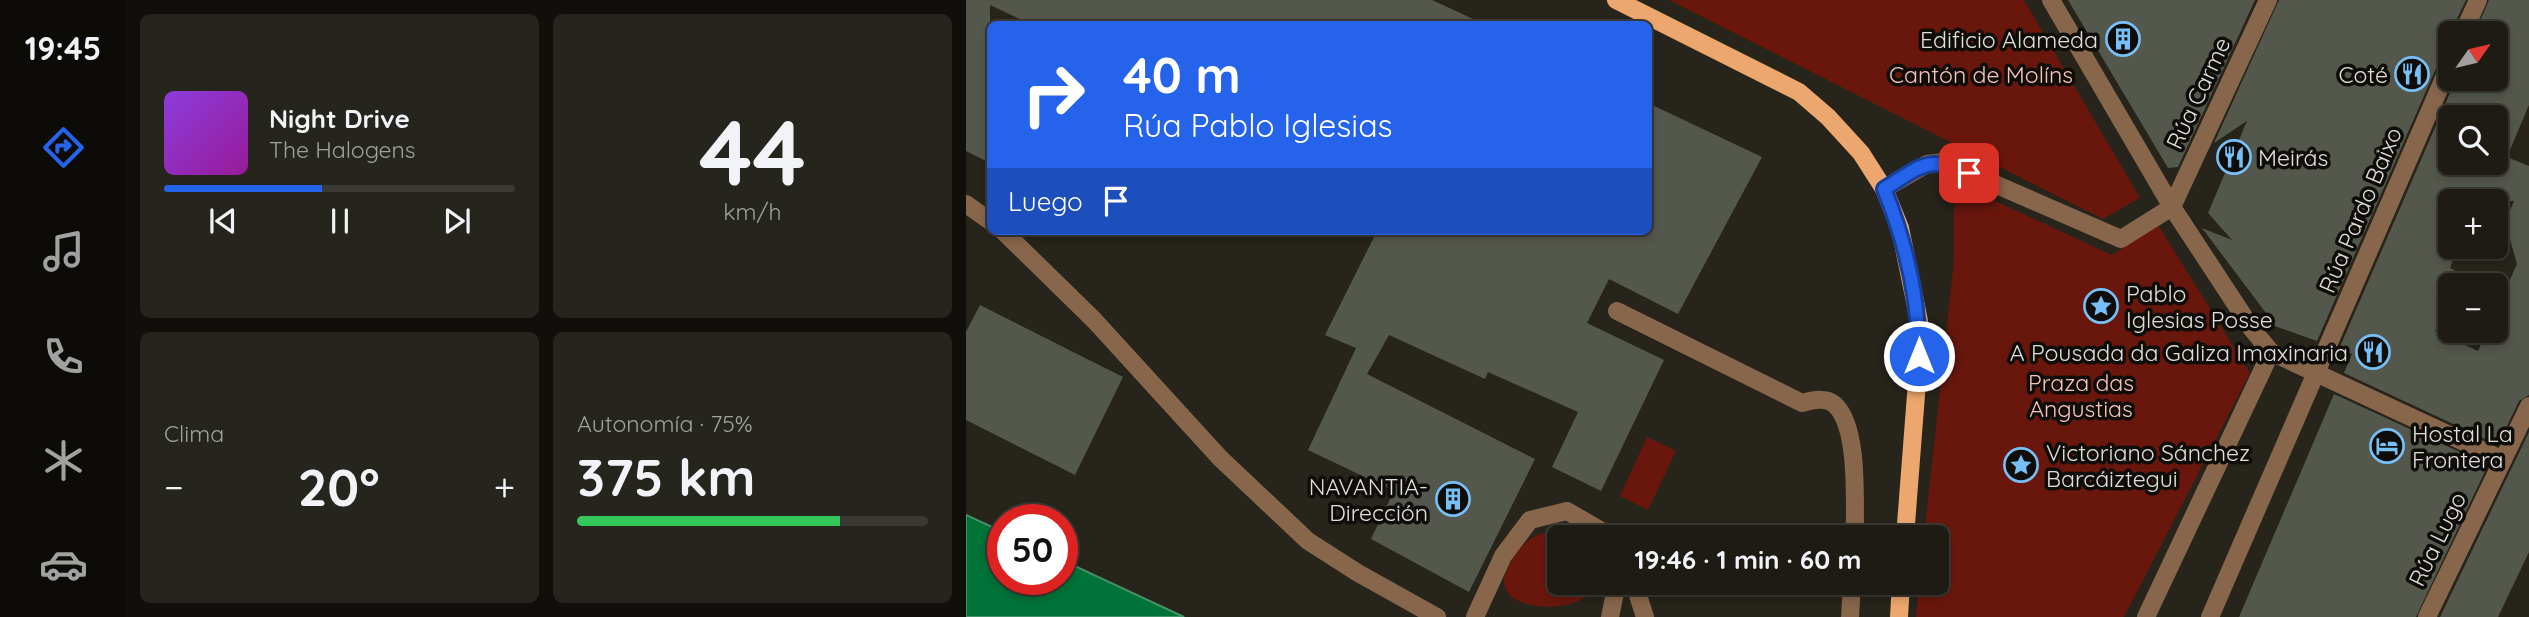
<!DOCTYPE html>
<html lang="es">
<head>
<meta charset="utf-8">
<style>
  :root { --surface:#1d1b14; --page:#25241d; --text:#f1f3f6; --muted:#a0a1a0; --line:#3b3934; --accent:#2563eb }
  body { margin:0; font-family:Quicksand,sans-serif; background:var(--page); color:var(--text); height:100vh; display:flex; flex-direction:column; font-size:26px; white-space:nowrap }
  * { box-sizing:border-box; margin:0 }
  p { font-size:23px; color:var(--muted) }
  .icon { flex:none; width:38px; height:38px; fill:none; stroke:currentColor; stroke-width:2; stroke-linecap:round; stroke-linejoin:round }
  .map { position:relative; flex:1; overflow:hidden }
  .side { display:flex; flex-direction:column; gap:14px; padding:14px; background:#100f0b; width:840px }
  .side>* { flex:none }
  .guide { position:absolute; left:21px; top:21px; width:665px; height:214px; border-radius:10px; box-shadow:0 4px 10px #0003,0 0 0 2px var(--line); background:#2563eb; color:#fff; overflow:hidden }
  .needle { width:46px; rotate:56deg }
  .fabs { position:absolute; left:1472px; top:21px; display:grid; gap:14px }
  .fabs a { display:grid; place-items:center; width:70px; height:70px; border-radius:10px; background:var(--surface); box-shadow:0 4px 10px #0003,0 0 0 2px var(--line); font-size:35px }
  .speed { position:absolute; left:21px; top:504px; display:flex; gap:14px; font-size:35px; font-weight:700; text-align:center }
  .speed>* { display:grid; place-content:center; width:91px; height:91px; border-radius:50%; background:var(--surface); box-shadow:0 4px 10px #0003,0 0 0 2px var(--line); line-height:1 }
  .speed .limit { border:10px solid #d22; background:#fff; color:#111 }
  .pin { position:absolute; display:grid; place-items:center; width:60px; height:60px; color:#fff; margin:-30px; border-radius:14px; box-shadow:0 4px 10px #0006 }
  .me { position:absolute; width:77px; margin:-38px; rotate:0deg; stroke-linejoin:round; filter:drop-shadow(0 0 5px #0008) }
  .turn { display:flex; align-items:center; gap:24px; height:147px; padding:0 21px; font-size:32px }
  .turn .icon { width:91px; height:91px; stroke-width:2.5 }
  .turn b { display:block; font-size:49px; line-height:60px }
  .then { display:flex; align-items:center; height:66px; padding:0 21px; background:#0003; gap:14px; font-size:26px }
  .big { font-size:52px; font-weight:700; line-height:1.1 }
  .side .card { flex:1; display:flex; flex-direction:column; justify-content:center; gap:10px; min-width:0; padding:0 24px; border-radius:10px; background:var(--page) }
  .side .dial { align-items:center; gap:0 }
  .dial b { font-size:91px; line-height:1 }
  .song { display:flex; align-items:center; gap:21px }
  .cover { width:84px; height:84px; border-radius:10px; background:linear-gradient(135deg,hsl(270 70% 55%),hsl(300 70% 35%)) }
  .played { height:7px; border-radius:4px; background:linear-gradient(90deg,var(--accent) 45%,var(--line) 45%) }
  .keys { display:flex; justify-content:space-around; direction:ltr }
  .heat { display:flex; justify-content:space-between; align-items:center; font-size:38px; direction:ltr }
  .charge { height:10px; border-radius:5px; background:linear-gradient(90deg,#34c759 75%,var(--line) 0) }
  .side .tiles { flex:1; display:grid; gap:14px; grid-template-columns:repeat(2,1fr) }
  .trip { position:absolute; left:581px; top:525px; width:402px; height:70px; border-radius:10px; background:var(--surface); box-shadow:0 4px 10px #0003,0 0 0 2px var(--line); font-weight:700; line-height:70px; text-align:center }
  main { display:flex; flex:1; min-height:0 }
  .tabs { display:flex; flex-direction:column; width:126px; justify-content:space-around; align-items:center; background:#0c0b08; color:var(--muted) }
  .tabs .icon { width:49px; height:49px }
  .tabs .current { color:var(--accent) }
  .tabs b { font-size:32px; color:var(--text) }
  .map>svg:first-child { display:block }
  .green { fill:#69170d }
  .water { fill:#007338; stroke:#439368; stroke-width:2 }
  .building { fill:#54574c; fill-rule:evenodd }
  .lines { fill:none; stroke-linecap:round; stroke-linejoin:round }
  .minor { stroke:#87664b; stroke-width:18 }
  .major { stroke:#eba76d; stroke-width:18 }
  .route-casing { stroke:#184099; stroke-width:18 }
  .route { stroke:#2563eb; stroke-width:12 }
  .labels { text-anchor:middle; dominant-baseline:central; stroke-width:7; stroke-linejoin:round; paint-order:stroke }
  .poi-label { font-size:23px; fill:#e0ded8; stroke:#0f0d09; text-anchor:end }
  .park-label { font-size:23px; fill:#f9c3b9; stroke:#0f0d09 }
  .street-label { font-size:23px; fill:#e0ded8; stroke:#0f0d09 }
</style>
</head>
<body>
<main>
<nav class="tabs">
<b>19:45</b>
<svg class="icon current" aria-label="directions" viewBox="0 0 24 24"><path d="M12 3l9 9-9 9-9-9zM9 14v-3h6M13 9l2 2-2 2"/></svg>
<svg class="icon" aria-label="music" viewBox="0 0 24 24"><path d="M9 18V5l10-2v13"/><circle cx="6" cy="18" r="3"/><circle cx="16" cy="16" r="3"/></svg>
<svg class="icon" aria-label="phone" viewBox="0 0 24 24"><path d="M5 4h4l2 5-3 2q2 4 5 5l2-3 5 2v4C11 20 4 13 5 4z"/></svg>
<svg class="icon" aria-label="climate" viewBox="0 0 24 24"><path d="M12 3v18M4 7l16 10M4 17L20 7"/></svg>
<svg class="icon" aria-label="car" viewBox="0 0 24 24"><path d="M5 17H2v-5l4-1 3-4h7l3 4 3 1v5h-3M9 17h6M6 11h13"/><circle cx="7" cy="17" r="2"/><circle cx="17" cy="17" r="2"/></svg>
</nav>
<section class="side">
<div class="tiles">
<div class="card">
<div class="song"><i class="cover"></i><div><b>Night Drive</b><p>The Halogens</p></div></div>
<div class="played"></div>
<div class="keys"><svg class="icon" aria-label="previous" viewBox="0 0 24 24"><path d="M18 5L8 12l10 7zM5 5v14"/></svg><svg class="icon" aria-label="pause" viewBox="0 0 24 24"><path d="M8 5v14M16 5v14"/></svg><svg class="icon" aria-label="next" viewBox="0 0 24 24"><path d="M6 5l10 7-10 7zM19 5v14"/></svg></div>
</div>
<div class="card dial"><b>44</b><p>km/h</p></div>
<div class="card"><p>Clima</p>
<div class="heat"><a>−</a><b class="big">20°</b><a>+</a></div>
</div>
<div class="card"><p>Autonomía · 75%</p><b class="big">375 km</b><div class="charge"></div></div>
</div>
</section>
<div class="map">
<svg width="1563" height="617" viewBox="0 0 1563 617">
  <rect width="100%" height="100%" fill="#27241b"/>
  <g class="green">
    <path d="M 703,0 L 1058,0 L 1174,198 L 1137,219 Z"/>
    <path d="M 988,182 L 1146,255 L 1192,225 L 1284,373 L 1158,617 L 950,617 L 953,583 L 971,583 L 971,537 L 958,537 L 988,260 Z"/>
    <path d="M 681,437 L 710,451 L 682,510 L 654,496 Z"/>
    <path d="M 576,533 L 595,537 L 593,583 L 627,583 C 629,617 513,617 543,566 C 550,550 560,539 576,533 Z"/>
  </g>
  <path class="water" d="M 0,515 L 37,532 L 37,579 L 96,579 L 96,560 L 218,617 L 0,617 Z"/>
  <g class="building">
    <path d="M 0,0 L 466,0 L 518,24 L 64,24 L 24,5 L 24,163 L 0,151 Z"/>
    <path d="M 1102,0 L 1289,0 L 1212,167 L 1202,168 Z"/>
    <path d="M 1313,0 L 1500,0 L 1484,33 L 1484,53 L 1474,59 L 1351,341 L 1306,325 L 1306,321 L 1236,228 L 1266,240 L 1242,213 L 1281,121 L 1248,143 Z"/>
    <path d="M 1523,0 L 1563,0 L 1563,105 L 1541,157 L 1563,166 L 1563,395 L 1553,401 L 1532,445 L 1378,373 L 1386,354 L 1373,349 L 1490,79 L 1530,79 L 1530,33 L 1509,33 ZM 1484,117 L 1530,117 L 1530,163 L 1484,163 ZM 1484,201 L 1548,201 L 1539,222 L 1551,264 L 1538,293 L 1530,289 L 1530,331 L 1521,331 L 1512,351 L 1469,331 L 1484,295 L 1484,285 L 1488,285 L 1494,273 L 1484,268 L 1490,252 L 1484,250 Z"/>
    <path d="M 682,103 L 796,157 L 712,314 L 643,279 L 621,323 L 698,360 L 635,491 L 586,467 L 612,412 L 522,372 L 519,379 L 423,335 L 401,374 L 569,459 L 503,592 L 405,539 L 428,491 L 342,450 L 390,348 L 359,335 L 411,231 L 682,231 Z"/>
    <path d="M 14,305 L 157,377 L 109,475 L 0,420 L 0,332 Z"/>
    <path d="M 1368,394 L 1522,465 L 1450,617 L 1273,617 Z"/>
    <path d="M 1563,432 L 1563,552 L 1532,617 L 1474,617 Z"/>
  </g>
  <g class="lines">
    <g class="minor">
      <path d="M 1085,0 L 1206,207 L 1286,329 L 1305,352 L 1537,460"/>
      <path d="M 1497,33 L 1512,0"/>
      <path d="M 918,189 L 961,164 L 978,162 L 1155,239 L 1206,207"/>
      <path d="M 0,204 L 24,221"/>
      <path d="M 1206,207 L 1302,0"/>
      <path d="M 37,231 L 128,320 L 254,458 L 342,541 L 392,573 L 471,617"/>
      <path d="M 651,311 L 836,403 C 847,400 859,397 868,404 C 894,426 888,505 889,537"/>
      <path d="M 668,583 L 679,617"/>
      <path d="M 509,617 L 537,556 L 564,520 L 601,511 L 634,530 L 638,537"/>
      <path d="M 644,617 L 651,583"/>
      <path d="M 884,617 L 886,583"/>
      <path d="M 1180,617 L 1305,352"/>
      <path d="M 1244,617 L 1484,64"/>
      <path d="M 1461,617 L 1563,406"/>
    </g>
    <g class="major">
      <path d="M 650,0 L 833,92 L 862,117 L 895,153 L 918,189 L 934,228 L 953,321 L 953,356 L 939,537"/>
      <path d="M 933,617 L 935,583"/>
    </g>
  </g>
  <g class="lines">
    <g class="route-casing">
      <path id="route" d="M 953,356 C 953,297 940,243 918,189 C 955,166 961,155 1003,173"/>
    </g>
    <use href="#route" class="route"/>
  </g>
  <defs>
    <g id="building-ring" transform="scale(1.75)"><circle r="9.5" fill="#0f0d09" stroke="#77c0f7" stroke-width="1.5"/><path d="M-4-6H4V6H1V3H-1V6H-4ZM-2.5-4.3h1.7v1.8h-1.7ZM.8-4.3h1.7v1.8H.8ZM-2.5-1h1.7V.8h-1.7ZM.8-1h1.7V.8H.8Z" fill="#77c0f7"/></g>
    <g id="restaurant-ring" transform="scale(1.75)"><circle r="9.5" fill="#0f0d09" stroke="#77c0f7" stroke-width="1.5"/><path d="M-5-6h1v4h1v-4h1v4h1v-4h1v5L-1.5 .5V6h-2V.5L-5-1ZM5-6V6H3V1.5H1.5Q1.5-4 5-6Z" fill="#77c0f7"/></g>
    <g id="sight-ring" transform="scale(1.75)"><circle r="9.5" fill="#0f0d09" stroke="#77c0f7" stroke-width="1.5"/><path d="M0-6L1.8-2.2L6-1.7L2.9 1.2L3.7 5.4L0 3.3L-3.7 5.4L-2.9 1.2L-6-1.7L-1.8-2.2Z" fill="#77c0f7"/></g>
    <g id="hotel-ring" transform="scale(1.75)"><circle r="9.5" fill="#0f0d09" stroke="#77c0f7" stroke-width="1.5"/><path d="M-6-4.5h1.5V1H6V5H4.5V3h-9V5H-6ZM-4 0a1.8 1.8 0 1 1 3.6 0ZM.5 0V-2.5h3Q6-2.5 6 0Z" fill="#77c0f7"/></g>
  </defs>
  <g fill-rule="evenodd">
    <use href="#building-ring" x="1157" y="39"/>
    <use href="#restaurant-ring" x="1446" y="74"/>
    <use href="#restaurant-ring" x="1268" y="157"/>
    <use href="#sight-ring" x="1135" y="306"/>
    <use href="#restaurant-ring" x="1407" y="352"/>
    <use href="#hotel-ring" x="1421" y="446"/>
    <use href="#sight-ring" x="1055" y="465"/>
    <use href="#building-ring" x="487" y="499"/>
  </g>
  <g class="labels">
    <g class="poi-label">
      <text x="1132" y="39">Edificio Alameda</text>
      <text x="1422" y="74">Coté</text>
      <text x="1292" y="157" text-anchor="start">Meirás</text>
      <text x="1160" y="293" text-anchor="start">Pablo<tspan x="1160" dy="26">Iglesias Posse</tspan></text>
      <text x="1382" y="352">A Pousada da Galiza Imaxinaria</text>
      <text x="1446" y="433" text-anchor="start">Hostal La<tspan x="1446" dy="26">Frontera</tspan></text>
      <text x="1080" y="452" text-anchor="start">Victoriano Sánchez<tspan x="1080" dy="26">Barcáiztegui</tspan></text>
      <text x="462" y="486">NAVANTIA-<tspan x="462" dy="26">Dirección</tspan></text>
    </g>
    <g class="park-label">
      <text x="1015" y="74">Cantón de Molíns</text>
      <text x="1115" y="382">Praza das<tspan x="1115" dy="26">Angustias</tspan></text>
    </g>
    <g class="street-label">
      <text transform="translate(1232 93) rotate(-65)">Rúa Carme</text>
      <text transform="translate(1394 210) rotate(-67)">Rúa Pardo Baixo</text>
      <text transform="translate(1471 539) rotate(-64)">Rúa Lugo</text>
    </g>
  </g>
</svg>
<div class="fabs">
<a><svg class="needle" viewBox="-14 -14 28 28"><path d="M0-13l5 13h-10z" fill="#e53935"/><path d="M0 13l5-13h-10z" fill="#a0a1a0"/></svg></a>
<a><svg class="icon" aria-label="search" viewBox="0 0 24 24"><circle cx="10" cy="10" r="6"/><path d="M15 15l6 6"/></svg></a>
<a>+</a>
<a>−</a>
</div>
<div class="speed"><div class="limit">50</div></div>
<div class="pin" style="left:1003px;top:173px;background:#d93025"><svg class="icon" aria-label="arrive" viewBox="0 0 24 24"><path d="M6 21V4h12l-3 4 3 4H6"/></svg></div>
<svg class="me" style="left:953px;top:356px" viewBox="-20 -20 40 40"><circle r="17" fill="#2563eb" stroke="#fff" stroke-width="3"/><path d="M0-11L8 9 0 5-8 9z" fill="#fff"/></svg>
<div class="trip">19:46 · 1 min · 60 m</div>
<div class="guide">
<div class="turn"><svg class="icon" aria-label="right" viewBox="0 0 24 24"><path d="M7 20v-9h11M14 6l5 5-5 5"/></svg><div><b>40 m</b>Rúa Pablo Iglesias</div></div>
<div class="then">Luego<svg class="icon" aria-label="arrive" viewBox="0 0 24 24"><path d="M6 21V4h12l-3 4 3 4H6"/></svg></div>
</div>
</div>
</main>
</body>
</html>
